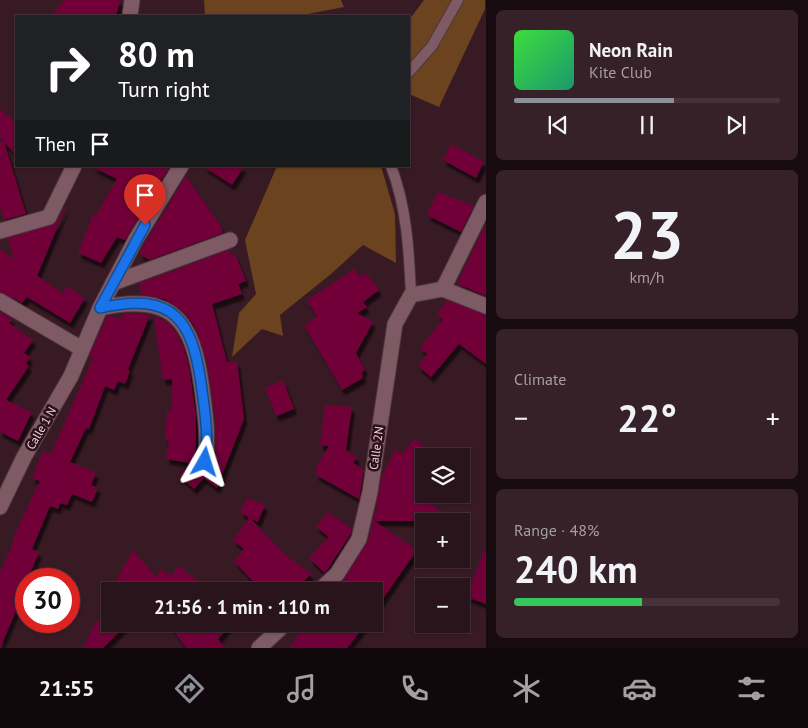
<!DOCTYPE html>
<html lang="en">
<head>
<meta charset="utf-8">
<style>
  :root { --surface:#2a141b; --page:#362128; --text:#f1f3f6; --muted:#a59ea3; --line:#46333a; --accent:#8c9099 }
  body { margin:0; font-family:"PT Sans",sans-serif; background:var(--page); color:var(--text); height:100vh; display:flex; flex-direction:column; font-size:19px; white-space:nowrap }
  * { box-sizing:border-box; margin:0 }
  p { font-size:16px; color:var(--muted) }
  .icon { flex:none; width:28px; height:28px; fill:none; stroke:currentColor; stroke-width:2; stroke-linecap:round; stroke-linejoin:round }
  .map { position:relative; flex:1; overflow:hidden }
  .details { display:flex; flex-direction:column; gap:10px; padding:10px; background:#170b0f; width:322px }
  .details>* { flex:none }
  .top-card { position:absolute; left:15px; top:15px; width:395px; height:152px; border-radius:0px; box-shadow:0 1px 4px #0004,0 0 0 1px var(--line); background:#202124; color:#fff; overflow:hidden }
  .fabs { position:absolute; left:415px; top:448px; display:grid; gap:10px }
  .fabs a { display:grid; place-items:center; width:55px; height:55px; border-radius:0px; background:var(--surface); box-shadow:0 1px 4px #0004,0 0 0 1px var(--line); font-size:25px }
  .speed { position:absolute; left:15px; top:568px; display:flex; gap:10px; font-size:25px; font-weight:700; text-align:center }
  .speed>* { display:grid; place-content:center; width:65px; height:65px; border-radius:50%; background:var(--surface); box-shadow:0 1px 4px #0004,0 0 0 1px var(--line); line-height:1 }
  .speed .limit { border:8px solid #d22; background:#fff; color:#111 }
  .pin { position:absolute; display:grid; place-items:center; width:42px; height:42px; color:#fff; margin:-51px -21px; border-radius:50% 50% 50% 0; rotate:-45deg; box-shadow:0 0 5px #0007 }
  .pin .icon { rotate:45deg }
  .me { position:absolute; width:55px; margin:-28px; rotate:6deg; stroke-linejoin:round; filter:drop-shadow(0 0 4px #0008) }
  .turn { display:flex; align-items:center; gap:18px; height:105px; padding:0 20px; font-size:22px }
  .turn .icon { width:65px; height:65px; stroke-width:2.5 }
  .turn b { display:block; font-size:35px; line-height:42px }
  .then { display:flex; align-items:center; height:48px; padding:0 20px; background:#0003; gap:10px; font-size:19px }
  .big { font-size:38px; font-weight:800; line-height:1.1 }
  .details .card { flex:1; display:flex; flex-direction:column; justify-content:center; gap:8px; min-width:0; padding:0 18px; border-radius:8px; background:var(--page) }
  .details .dial { align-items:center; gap:0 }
  .dial b { font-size:65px; line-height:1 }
  .song { display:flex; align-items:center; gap:15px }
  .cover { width:60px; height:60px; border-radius:8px; background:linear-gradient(135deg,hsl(120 70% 55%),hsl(160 70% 35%)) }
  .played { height:5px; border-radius:2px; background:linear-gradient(90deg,var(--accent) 60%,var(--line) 60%) }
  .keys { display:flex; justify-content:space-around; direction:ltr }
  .heat { display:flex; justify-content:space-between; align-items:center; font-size:28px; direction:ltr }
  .charge { height:8px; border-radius:4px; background:linear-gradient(90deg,#34c759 48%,var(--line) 0) }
  .trip { position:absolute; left:101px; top:582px; width:282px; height:50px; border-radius:0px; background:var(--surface); box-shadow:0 1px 4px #0004,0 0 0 1px var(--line); font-weight:800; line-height:50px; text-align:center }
  .tabs { display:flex; height:80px; justify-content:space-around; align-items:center; background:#11080b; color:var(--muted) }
  .tabs .icon { width:35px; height:35px }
  .tabs .current { color:var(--accent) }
  .tabs b { font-size:22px; color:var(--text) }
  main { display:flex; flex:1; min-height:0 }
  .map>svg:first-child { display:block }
  .green { fill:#6b431e }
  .building { fill:#710239; filter:url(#shadow) }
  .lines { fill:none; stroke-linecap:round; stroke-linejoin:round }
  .lane-casing { stroke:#4f363f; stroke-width:12 }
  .street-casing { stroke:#4f363f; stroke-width:17 }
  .lane { stroke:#7e5a64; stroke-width:10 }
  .street { stroke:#7e5a64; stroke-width:15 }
  .route-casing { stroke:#114b97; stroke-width:12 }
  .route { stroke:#1a73e8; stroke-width:9 }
  .labels { text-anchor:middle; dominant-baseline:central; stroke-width:5; stroke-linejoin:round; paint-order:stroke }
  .street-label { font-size:12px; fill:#ecd6dc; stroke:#2d101a }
</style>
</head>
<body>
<main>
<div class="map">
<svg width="486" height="648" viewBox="0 0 486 648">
  <defs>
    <filter id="shadow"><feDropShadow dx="3" dy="5.5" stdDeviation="1" flood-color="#0009"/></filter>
  </defs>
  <rect width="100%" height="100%" fill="#381a24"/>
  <g class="green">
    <path d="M 204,0 L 341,0 L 344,7 L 297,16 L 205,16 Z"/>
    <path d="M 424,0 L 485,0 L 485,9 L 439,107 L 409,94 L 409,20 Z"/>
    <path d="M 277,166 L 381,166 L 395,214 L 396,263 L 363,245 L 331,274 L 280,315 L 283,336 L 262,329 L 232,357 L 239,313 L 256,294 L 245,240 Z"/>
  </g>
  <g class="building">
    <path d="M 64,0 L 120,0 L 116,16 L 51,16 Z"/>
    <path d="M 0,109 L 16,123 L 16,155 L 4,142 L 26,214 L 4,220 L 0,206 L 0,142 L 4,141 L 0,137 Z"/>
    <path d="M 451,144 L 484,162 L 476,178 L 443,160 Z"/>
    <path d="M 91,166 L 170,166 L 125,240 L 117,237 L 101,263 L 78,253 L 93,215 L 96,216 L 117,179 Z"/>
    <path d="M 203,166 L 244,166 L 232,185 Z"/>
    <path d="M 186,176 L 220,225 L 223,233 L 149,260 L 139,253 Z"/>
    <path d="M 438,192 L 474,206 L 461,232 L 427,215 Z"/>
    <path d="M 67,204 L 37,276 L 63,293 L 67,286 L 85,298 L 70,323 L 27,297 L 22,303 L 0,292 L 0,249 L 14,259 L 8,238 L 55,224 Z"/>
    <path d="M 486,224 L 486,296 L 457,284 Z"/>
    <path d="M 229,250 L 231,255 L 235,254 L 246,281 L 238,284 L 242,294 L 212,304 L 227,362 L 237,361 L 244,419 L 217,488 L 204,478 L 194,489 L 179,476 L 191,463 L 166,459 L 169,441 L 165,440 L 167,410 L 172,412 L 172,379 L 163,380 L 154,316 L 169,324 L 177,334 L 184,348 L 189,367 L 196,417 L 196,465 L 204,471 L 213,467 L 216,443 L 215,415 L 207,363 L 194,325 L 182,311 L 165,299 L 141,295 L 140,283 Z"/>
    <path d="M 354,269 L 360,277 L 366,273 L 379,290 L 363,302 L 367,307 L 357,313 L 373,322 L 356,353 L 365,370 L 362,372 L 363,378 L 342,390 L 304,325 L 317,317 L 307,300 Z"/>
    <path d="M 447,300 L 486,315 L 486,364 L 459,344 L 431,377 L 418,366 L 427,354 L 420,348 L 443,319 L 437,315 Z"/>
    <path d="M 0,312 L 12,319 L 9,323 L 33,340 L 24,353 L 30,357 L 26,364 L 29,366 L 6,400 L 32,412 L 18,441 L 0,432 Z"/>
    <path d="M 126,313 L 150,315 L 128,369 L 130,371 L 125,384 L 118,381 L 114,390 L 105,386 L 89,429 L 86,428 L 70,462 L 96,473 L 91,485 L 98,488 L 92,502 L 72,494 L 67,505 L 60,503 L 58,509 L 50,506 L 32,549 L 39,552 L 30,574 L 33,576 L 32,579 L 26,579 L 26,592 L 21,604 L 19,604 L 0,648 L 0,573 L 14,541 L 12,540 L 40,481 L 32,478 L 43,451 L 51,454 L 93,358 L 89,357 L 107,316 L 112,316 L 121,319 L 121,314 Z"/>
    <path d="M 283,380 L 294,409 L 276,416 L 265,388 Z"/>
    <path d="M 325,405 L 352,407 L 346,450 L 357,457 L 353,463 L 364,470 L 359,499 L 316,475 L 317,466 L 329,446 L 320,445 Z"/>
    <path d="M 415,438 L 424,446 L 424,501 L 457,521 L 374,521 L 417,550 L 375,610 L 375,591 L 344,591 L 338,586 L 345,579 L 368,541 L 374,516 L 378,509 L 376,508 L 382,476 L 395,450 L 403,453 Z"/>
    <path d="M 247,498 L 265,505 L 258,522 L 250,518 L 284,554 L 311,574 L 294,591 L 262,591 L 234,561 L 244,549 L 233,540 L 249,518 L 240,512 Z"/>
    <path d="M 328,512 L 352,529 L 350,535 L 325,573 L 309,558 L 329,537 L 316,527 Z"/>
    <path d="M 133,550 L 156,577 L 161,569 L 171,576 L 178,566 L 212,591 L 131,591 L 115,583 Z"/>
    <path d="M 484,550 L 486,551 L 486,604 L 467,597 Z"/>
    <path d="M 110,609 L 110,624 L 127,624 L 103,648 L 83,648 L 95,624 Z"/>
    <path d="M 169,624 L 231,624 L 218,639 L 225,648 L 186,648 Z"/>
    <path d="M 305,624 L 366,624 L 347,648 L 290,648 Z"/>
  </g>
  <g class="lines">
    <g class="lane-casing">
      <g id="lane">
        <path d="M 409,72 L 432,46 L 458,0"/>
        <path d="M 391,166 C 407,208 409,251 411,295"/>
      </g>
    </g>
    <g class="street-casing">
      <g id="street">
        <path d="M 130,16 L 132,0"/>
        <path d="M 0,231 L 49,217 L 74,166"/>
        <path d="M 113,283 L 230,240"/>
        <path d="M 443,289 L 486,202"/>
        <path d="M 0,301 L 82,349"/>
        <path d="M 100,308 C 173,292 193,320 202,389 C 205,413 209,437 205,462"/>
        <path d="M 0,507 L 24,457 L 71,376 L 100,308 L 136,239 L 181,166"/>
        <path d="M 319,591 L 337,574 L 359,539 L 370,492 L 395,324 L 411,295 L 443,289 L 486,306"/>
        <path d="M 259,648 L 285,624"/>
      </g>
    </g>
    <use href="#lane" class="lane"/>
    <use href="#street" class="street"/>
  </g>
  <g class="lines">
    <g class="route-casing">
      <path id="route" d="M 145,225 L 100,308 C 175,291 193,320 202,390 C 205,414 209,437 205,462"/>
    </g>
    <use href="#route" class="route"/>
  </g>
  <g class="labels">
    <g class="street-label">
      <text transform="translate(41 428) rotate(-60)">Calle 1 N</text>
      <text transform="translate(376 448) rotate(-82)">Calle 2N</text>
    </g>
  </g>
</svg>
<div class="fabs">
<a><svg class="icon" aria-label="layers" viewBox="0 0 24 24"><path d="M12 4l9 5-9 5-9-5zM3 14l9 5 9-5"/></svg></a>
<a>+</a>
<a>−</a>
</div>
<div class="speed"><div class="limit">30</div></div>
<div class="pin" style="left:145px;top:225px;background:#d93025"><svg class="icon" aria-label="arrive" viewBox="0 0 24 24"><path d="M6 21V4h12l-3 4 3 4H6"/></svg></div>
<svg class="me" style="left:205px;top:462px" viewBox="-20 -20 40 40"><path d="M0-17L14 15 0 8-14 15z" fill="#1a73e8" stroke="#fff" stroke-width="4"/></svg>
<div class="trip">21:56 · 1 min · 110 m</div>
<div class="top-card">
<div class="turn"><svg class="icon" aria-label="right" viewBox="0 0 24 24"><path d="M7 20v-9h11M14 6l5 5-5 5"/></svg><div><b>80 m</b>Turn right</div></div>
<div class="then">Then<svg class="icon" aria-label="arrive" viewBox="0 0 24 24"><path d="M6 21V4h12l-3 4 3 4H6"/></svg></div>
</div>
</div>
<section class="details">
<div class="card">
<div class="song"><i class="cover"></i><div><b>Neon Rain</b><p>Kite Club</p></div></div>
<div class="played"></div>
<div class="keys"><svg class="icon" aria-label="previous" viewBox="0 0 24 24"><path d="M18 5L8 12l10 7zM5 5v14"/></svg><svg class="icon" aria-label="pause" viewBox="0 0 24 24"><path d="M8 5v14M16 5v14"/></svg><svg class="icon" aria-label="next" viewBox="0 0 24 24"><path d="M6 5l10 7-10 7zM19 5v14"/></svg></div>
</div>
<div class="card dial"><b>23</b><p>km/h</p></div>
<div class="card"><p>Climate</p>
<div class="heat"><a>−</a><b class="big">22°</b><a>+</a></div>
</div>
<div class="card"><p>Range · 48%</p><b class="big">240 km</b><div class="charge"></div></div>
</section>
</main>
<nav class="tabs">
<b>21:55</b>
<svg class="icon current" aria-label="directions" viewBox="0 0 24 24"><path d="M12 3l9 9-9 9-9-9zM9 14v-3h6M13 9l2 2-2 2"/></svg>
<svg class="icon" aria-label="music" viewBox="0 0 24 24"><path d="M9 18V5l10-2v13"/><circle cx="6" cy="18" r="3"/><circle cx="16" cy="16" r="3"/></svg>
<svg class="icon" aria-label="phone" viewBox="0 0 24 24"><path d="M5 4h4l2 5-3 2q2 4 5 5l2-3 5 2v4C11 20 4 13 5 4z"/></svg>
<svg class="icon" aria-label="climate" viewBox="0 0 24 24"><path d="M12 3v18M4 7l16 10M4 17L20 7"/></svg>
<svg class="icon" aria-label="car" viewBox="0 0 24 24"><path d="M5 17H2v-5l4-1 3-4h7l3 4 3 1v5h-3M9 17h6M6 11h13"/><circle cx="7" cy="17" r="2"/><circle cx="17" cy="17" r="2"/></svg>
<svg class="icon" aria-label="filters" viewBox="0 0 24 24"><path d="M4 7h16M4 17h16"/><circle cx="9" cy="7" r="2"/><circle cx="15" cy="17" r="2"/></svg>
</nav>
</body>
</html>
